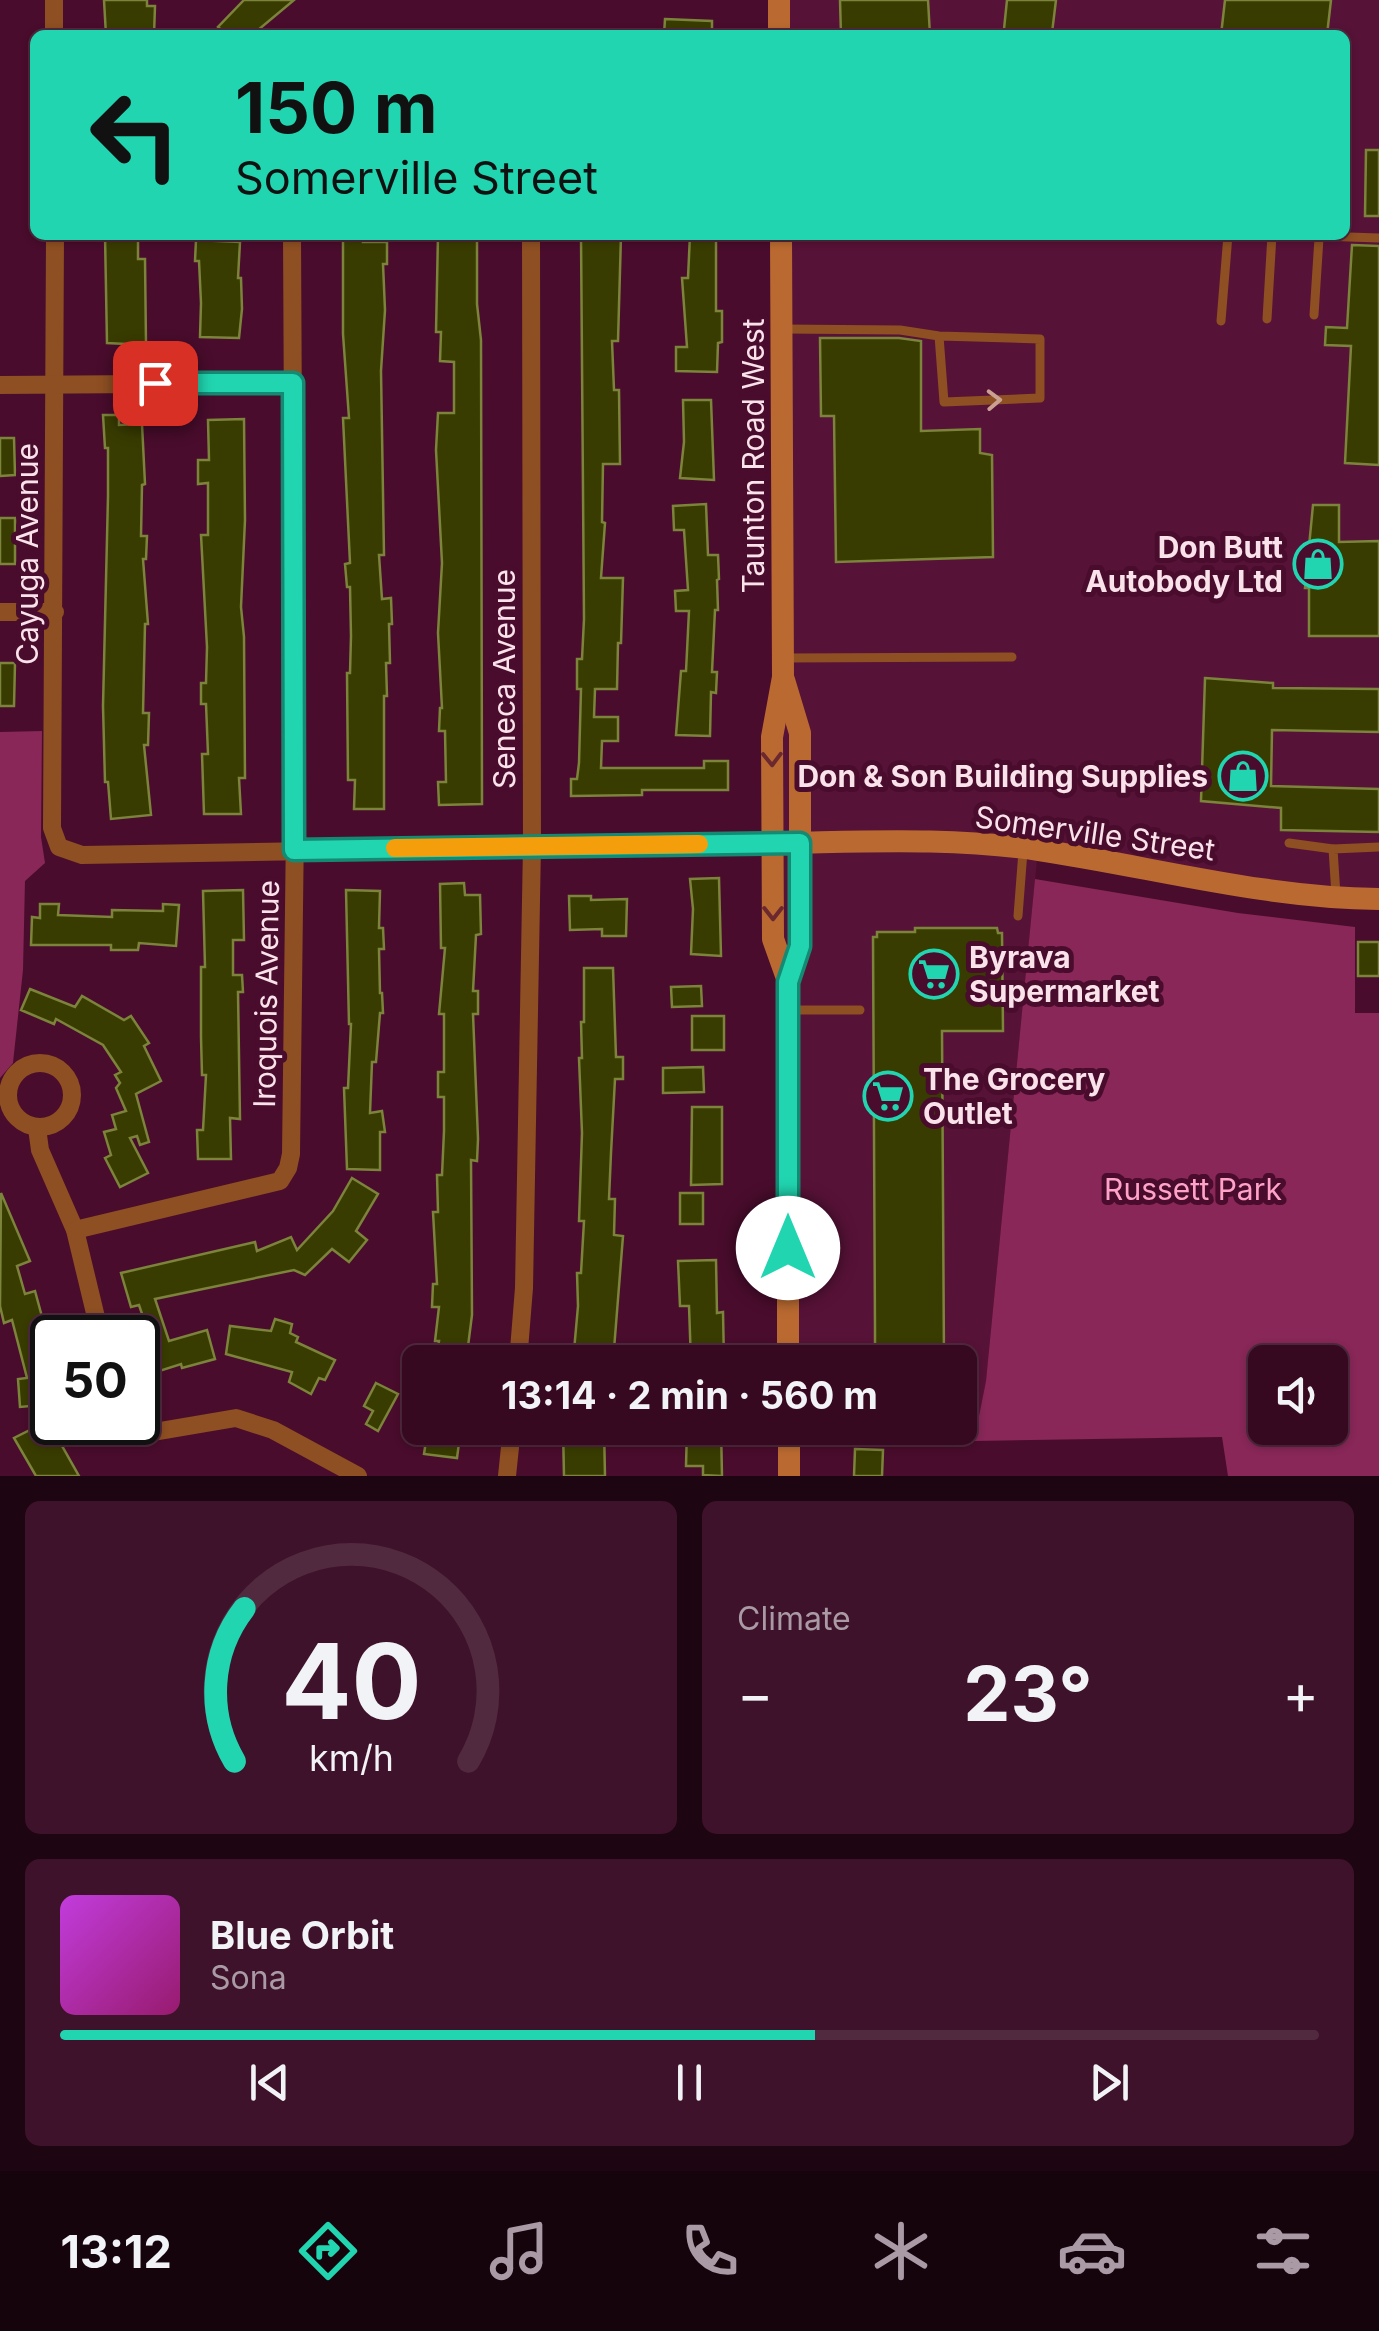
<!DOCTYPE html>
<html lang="en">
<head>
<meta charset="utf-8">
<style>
  :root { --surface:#370921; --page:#3e122a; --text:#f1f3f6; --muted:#aa9aa5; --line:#512a3f; --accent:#21d5b0 }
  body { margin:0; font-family:Inter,sans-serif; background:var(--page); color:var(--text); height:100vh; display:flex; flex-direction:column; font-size:38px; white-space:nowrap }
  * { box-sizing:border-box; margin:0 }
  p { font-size:32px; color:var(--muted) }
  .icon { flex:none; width:55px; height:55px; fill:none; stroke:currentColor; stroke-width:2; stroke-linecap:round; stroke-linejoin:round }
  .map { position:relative; height:1476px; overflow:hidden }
  .panel { display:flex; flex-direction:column; gap:25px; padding:25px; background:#1e0512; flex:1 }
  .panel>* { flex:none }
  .guide { position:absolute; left:30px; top:30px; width:1320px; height:210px; border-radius:15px; box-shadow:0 2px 8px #0004,0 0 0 2px var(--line); background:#21d5b0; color:#111; overflow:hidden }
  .controls { position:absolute; left:1248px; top:1345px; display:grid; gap:20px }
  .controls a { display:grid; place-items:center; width:100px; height:100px; border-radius:15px; background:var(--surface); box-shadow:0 2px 8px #0004,0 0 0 2px var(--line); font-size:50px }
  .speed { position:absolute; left:30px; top:1315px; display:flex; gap:20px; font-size:50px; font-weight:700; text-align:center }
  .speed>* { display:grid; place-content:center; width:130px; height:130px; border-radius:50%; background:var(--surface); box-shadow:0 2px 8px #0004,0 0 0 2px var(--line); line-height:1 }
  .speed .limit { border:5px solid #111; border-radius:15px; background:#fff; color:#111 }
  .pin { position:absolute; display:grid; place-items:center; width:85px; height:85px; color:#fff; margin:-42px; border-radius:20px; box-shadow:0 5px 15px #0006 }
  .me { position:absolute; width:110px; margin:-55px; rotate:0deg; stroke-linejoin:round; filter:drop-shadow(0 0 8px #0008) }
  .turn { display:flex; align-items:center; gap:35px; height:210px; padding:0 40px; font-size:45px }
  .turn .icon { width:130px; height:130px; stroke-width:2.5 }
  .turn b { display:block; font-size:70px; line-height:85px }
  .big { font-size:75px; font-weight:700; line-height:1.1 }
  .panel .widget { flex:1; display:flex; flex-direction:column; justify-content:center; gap:15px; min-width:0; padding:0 35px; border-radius:15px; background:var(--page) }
  .panel .dial { align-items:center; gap:0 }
  .dial svg { height:260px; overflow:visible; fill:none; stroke:var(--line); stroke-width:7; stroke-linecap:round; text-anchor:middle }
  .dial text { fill:var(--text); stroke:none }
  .song { display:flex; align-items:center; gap:30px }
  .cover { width:120px; height:120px; border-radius:15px; background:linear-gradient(135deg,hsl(290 70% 55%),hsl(320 70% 35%)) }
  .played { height:10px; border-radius:5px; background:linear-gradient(90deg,var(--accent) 60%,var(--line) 60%) }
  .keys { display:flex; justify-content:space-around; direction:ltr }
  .heat { display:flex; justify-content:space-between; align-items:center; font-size:55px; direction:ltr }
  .panel .tiles { flex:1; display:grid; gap:25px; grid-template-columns:1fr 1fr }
  .widget:last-child { grid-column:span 2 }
  .trip { position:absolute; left:402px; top:1345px; width:575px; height:100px; border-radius:15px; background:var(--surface); box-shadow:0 2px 8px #0004,0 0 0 2px var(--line); font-weight:700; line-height:100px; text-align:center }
  .menu { display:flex; height:160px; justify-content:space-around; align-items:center; background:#16040d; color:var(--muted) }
  .menu .icon { width:70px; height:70px }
  .menu .current { color:var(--accent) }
  .menu b { font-size:45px; color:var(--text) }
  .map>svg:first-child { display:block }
  .built { fill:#571237 }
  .green { fill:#882758; fill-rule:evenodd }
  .building { fill:#393c00; stroke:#7c833a; stroke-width:2.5 }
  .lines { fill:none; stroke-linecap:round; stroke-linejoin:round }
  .lane { stroke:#8e4f22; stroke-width:9 }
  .street { stroke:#8e4f22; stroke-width:18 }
  .secondary { stroke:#ba6a31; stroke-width:22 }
  .oneway { stroke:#c9a091 }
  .oneway2 { stroke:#6b282e }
  .route-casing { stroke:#158a72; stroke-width:25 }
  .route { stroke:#21d5b0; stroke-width:18 }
  .slow { stroke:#f59e0b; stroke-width:18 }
  .labels { text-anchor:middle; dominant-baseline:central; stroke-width:10; stroke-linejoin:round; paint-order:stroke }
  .street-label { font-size:30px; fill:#fae2eb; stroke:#490c2c }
  .poi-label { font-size:30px; font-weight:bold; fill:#fae2eb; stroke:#490c2c; text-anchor:end }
  .park-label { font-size:30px; fill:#ffa2c8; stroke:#490c2c }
</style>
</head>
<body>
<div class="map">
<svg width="1379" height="1476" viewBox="0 0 1379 1476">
  <rect width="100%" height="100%" fill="#490c2c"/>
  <path class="built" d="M 779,0 L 1379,0 L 1379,899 L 1038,850 L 986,1382 L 974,1441 L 793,1442 L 793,1428 L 960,1428 L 960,1362 L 790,1362 L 773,885 L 781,235 L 1345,235 L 1345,35 L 779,35 Z"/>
  <g class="green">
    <path d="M 42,731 L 41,837 L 45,863 L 25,881 L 23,970 L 13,1063 L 0,1078 L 0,732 Z"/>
    <path d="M 1035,879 L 1238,913 L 1355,927 L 1355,1013 L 1379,1013 L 1379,1476 L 1228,1476 L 1222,1437 L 974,1441 L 986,1381 ZM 1330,1362 L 1330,1428 L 1265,1428 L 1265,1362 Z"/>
  </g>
  <g class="building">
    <path d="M 104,0 L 147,0 L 147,6 L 155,6 L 154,35 L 106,35 Z"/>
    <path d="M 244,0 L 294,0 L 252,35 L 227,35 L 218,27 Z"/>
    <path d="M 840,0 L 928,0 L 930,35 L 841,35 Z"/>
    <path d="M 1007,0 L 1056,0 L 1052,33 L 1004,29 Z"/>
    <path d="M 1225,0 L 1331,0 L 1327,35 L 1221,35 Z"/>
    <path d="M 665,19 L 712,21 L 712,35 L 664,35 Z"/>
    <path d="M 1366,150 L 1379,150 L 1379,216 L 1365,216 Z"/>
    <path d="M 105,235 L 138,235 L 138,259 L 145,259 L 146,345 L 107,343 Z"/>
    <path d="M 343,235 L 363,235 L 363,242 L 387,242 L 387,264 L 383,264 L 385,310 L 381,371 L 384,555 L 379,555 L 382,599 L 391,598 L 392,624 L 389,624 L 390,663 L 386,663 L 387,696 L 384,696 L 384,809 L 354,809 L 355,780 L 348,780 L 347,673 L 350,673 L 351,636 L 350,587 L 347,587 L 345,564 L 350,563 L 343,418 L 349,418 L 343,334 Z"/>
    <path d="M 438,235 L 477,235 L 477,304 L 481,340 L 482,804 L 439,805 L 438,782 L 446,782 L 445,731 L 439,731 L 440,708 L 442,708 L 438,633 L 442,563 L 436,450 L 438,413 L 454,413 L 454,362 L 440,361 L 441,332 L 436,332 Z"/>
    <path d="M 581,235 L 621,235 L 618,341 L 612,341 L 614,390 L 619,390 L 620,464 L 603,464 L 602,522 L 605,523 L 601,578 L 623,578 L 621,643 L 618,643 L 617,689 L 595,689 L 594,717 L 618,717 L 618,741 L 602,741 L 601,768 L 704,768 L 704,761 L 728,761 L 728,790 L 642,790 L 642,795 L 571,796 L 571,779 L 577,779 L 579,763 L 581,689 L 577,689 L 577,659 L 582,659 L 584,619 Z"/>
    <path d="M 690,235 L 716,235 L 716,311 L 722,311 L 722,342 L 718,343 L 717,372 L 676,371 L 676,347 L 687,347 L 682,278 L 688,278 Z"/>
    <path d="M 196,240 L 240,242 L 238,278 L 241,278 L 242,309 L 239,338 L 200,337 L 201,303 L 199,261 L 195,261 Z"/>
    <path d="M 1352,245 L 1379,246 L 1379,465 L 1345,463 L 1351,346 L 1325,345 L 1326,327 L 1347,328 Z"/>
    <path d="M 820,338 L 899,338 L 921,341 L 921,431 L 980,429 L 980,453 L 992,455 L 993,557 L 836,562 L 834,416 L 821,416 Z"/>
    <path d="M 683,400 L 711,400 L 714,480 L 680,478 L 684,442 Z"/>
    <path d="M 103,415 L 119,415 L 119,425 L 142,424 L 145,484 L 142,485 L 141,536 L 147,536 L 146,559 L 143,559 L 148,624 L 145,624 L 143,713 L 149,713 L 148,745 L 144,745 L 151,815 L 111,819 L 108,782 L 105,782 L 103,706 L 108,496 L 108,448 L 105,448 Z"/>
    <path d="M 244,419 L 245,520 L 241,607 L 244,637 L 245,778 L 239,778 L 241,814 L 204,814 L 202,754 L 208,754 L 206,704 L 201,704 L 201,683 L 206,683 L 207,647 L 201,535 L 208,535 L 208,483 L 198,484 L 198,460 L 209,460 L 208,420 Z"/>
    <path d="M 0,438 L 14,438 L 15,475 L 0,476 Z"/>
    <path d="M 706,504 L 708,555 L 718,555 L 719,579 L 717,580 L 718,610 L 715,610 L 712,672 L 717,672 L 716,693 L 711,692 L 710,736 L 676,735 L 681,671 L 686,671 L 689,611 L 676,611 L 675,591 L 688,590 L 684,530 L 674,530 L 673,506 Z"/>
    <path d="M 1313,505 L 1339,505 L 1339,542 L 1379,541 L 1379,636 L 1309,636 L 1309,588 L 1305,588 Z"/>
    <rect x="0" y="518" width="15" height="46"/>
    <path d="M 0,663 L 15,663 L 14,706 L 0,706 Z"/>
    <path d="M 1205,678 L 1273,683 L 1273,688 L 1379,689 L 1379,732 L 1272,730 L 1271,786 L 1379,789 L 1379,832 L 1281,830 L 1281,808 L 1201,801 Z"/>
    <path d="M 719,878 L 721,956 L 691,954 L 693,909 L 690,879 Z"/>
    <path d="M 464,883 L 465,895 L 480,895 L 481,934 L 476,935 L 473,991 L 478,991 L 478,1014 L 473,1014 L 478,1139 L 477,1161 L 471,1160 L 472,1315 L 466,1362 L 436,1362 L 439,1341 L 435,1341 L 439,1307 L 432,1307 L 433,1284 L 437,1284 L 433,1212 L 438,1212 L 437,1175 L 442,1175 L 444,1131 L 444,1097 L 438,1097 L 438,1072 L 444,1072 L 444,1014 L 439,1014 L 445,948 L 441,948 L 440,884 Z"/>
    <path d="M 243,890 L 244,940 L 233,940 L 233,975 L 242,975 L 243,992 L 238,992 L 240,1119 L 230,1118 L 231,1159 L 198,1159 L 197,1130 L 203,1130 L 206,1075 L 202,1075 L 201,1037 L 201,967 L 205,967 L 203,891 Z"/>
    <path d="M 346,890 L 380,891 L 379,928 L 383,928 L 384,949 L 379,949 L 380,993 L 382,993 L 383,1013 L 380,1013 L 376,1062 L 372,1062 L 370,1113 L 382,1111 L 385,1132 L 380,1132 L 380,1170 L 347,1169 L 344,1088 L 348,1088 L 351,1024 L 349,1024 Z"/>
    <path d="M 569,896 L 591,896 L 591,900 L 627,899 L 626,936 L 602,936 L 602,929 L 570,930 Z"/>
    <path d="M 40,904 L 59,904 L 58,915 L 112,917 L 112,910 L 163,911 L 163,904 L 179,905 L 176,946 L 139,943 L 138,950 L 111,950 L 111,945 L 31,945 L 32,917 L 40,918 Z"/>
    <path d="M 915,928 L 997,928 L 998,933 L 1002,933 L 1003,1031 L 942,1031 L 944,1362 L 880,1362 L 880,1353 L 875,1353 L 875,1331 L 873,937 L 877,937 L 877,932 L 915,932 Z"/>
    <rect x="1358" y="942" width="21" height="34"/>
    <path d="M 584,968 L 613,968 L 616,1057 L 623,1057 L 623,1079 L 615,1079 L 611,1153 L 609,1199 L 615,1199 L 614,1235 L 623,1236 L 613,1362 L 573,1362 L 578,1306 L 577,1273 L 581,1273 L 584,1221 L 579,1221 L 582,1133 L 579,1058 L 582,1058 L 581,1022 L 584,1022 Z"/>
    <path d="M 701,986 L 702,1006 L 672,1007 L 671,987 Z"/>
    <path d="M 30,989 L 75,1007 L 82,996 L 124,1020 L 131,1016 L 149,1043 L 144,1046 L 161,1081 L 136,1094 L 149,1142 L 140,1145 L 137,1136 L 130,1138 L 148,1173 L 120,1187 L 105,1158 L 111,1155 L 104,1132 L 116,1129 L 112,1115 L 126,1111 L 116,1088 L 120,1083 L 115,1075 L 121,1072 L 103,1045 L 56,1019 L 54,1024 L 21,1010 Z"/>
    <rect x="692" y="1016" width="32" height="34"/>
    <path d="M 703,1067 L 704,1092 L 663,1093 L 663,1068 Z"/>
    <path d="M 692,1107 L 722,1107 L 722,1184 L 691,1185 Z"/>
    <path d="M 352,1178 L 378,1194 L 356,1231 L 367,1240 L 349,1262 L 332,1249 L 305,1275 L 294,1270 L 155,1299 L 169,1341 L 207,1330 L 215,1359 L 182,1368 L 181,1364 L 147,1375 L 138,1347 L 152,1343 L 139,1305 L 131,1307 L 121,1273 L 255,1242 L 257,1251 L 291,1237 L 297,1250 L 333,1211 Z"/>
    <path d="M 1,1193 L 30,1261 L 17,1266 L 25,1294 L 35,1291 L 41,1313 L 52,1364 L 52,1404 L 20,1407 L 18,1379 L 27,1378 L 12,1320 L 4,1323 L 0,1306 Z"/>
    <rect x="680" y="1193" width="23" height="31"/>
    <path d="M 716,1260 L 717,1313 L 723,1312 L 724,1362 L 691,1362 L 689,1306 L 680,1306 L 678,1261 Z"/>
    <path d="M 275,1319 L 292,1324 L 290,1333 L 298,1337 L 296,1342 L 335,1360 L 325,1380 L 319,1378 L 311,1394 L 289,1382 L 292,1372 L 226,1354 L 230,1326 L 271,1331 Z"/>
    <path d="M 376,1383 L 398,1394 L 378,1431 L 366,1424 L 373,1411 L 364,1406 Z"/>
    <path d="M 48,1421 L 79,1476 L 36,1476 L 14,1438 Z"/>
    <path d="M 428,1428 L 461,1428 L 457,1458 L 424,1454 Z"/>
    <path d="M 563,1428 L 604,1428 L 605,1476 L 564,1476 Z"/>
    <path d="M 687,1428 L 721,1428 L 722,1476 L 703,1475 L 703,1466 L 686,1466 Z"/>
    <path d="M 855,1449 L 883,1450 L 882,1476 L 854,1476 Z"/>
  </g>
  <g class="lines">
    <g class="lane">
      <path d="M 1290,235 L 1319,238 L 1314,315"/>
      <path d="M 1319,236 L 1379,238"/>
      <path d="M 1267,319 L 1272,235"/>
      <path d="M 1221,321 L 1228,235"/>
      <path d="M 783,329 L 900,330 L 939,336 L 1040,339 L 1040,398 L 944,402 L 939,336"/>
      <path d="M 786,658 L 1012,657"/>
      <path d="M 1289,843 L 1333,849"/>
      <path d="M 1336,895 L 1333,849 L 1379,847"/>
      <path d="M 1018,916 L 1023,851"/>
      <path d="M 788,1010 L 860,1010"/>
      <path d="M 789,1435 L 861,1435"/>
    </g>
    <g class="street">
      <path d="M 54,0 L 54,35"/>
      <path d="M 55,235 L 52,828 L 59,847 L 82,855 L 773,843"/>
      <path d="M 0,385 L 293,383"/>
      <path d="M 0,612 L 55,612"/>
      <circle cx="40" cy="1095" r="32"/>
      <path d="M 37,1128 L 40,1150 L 75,1230 L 101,1338"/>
      <path d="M 75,1230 L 280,1181 L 288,1168 L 291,1154 L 295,827 L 292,235"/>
      <path d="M 518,1362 L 524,1288 L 532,845 L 531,235"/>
      <path d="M 124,1422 L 142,1434 L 236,1418 L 273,1430 L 358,1476"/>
      <path d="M 507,1476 L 512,1428"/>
    </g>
    <g class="secondary">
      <path d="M 779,35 L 779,0"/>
      <path d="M 781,235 L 783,677 L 772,737 L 773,939 L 788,981 L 788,1362"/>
      <path d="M 784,680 L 800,733 L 800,946 L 788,981"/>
      <path d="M 773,843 C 861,842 951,837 1039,850 C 1152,867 1264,898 1379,899"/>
      <path d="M 789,1428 L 789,1476"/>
    </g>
  </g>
  <defs><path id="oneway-chevron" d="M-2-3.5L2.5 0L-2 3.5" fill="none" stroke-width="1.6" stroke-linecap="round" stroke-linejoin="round" transform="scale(2.5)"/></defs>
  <use class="oneway" href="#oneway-chevron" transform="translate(994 400) rotate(-2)"/>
  <g class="oneway2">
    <use href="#oneway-chevron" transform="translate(772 759) rotate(89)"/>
    <use href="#oneway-chevron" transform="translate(773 913) rotate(90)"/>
  </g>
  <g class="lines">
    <g class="route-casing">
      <path id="route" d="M 155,383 L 293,383 L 294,850 L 800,843 L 800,946 L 788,982 L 788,1248"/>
    </g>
    <use href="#route" class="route"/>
    <path class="slow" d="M 395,848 L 699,844"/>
  </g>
  <defs>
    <g id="shop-ring" transform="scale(2.5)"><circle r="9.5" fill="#490c2c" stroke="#21d5b0" stroke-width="1.5"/><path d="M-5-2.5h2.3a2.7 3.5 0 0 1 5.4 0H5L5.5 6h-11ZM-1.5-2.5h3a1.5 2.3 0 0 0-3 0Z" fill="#21d5b0"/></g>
    <g id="supermarket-ring" transform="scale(2.5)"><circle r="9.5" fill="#490c2c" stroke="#21d5b0" stroke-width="1.5"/><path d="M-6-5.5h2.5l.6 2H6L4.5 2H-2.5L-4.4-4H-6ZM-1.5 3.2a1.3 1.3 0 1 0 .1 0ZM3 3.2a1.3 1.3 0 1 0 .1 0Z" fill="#21d5b0"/></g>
  </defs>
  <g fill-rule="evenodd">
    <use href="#shop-ring" x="1318" y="564"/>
    <use href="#shop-ring" x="1243" y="776"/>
    <use href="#supermarket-ring" x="934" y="974"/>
    <use href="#supermarket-ring" x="888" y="1096"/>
  </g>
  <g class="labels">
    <g class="street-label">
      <text transform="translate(753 456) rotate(-90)">Taunton Road West</text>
      <text transform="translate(27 554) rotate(-90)">Cayuga Avenue</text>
      <text transform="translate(504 679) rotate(-90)">Seneca Avenue</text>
      <text transform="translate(1095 833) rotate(8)">Somerville Street</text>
      <text transform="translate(266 994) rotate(-89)">Iroquois Avenue</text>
    </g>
    <g class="poi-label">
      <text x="1283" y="547">Don Butt<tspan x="1283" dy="34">Autobody Ltd</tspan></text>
      <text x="1208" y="776">Don &amp; Son Building Supplies</text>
      <text x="969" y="957" text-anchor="start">Byrava<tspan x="969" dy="34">Supermarket</tspan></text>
      <text x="923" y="1079" text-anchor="start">The Grocery<tspan x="923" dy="34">Outlet</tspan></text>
    </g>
    <g class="park-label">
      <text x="1193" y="1189">Russett Park</text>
    </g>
  </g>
</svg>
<div class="controls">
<a><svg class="icon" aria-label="sound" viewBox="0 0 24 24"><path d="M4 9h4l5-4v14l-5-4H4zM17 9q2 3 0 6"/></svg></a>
</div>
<div class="speed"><div class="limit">50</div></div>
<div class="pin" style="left:155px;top:383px;background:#d93025"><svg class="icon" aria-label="arrive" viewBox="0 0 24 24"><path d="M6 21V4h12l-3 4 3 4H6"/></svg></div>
<svg class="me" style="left:788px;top:1248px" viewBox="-20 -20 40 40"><circle r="19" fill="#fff"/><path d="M0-13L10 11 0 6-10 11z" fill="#21d5b0"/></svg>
<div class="trip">13:14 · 2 min · 560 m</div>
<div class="guide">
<div class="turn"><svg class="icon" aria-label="left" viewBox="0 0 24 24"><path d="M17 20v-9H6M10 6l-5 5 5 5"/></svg><div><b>150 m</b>Somerville Street</div></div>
</div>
</div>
<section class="panel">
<div class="tiles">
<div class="widget dial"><svg viewBox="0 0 100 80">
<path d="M14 69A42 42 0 1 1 86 69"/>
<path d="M14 69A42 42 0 0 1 17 22" stroke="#21d5b0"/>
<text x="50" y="56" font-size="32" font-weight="700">40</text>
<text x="50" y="72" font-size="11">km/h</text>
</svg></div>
<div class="widget"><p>Climate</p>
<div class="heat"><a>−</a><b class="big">23°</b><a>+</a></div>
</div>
<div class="widget">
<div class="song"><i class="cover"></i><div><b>Blue Orbit</b><p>Sona</p></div></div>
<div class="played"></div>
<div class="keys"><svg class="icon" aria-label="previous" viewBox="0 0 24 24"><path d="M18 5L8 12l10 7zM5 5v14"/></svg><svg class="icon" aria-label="pause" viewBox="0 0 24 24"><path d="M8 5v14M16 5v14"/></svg><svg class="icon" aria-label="next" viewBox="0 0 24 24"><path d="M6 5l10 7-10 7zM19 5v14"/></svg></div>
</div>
</div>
</section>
<nav class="menu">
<b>13:12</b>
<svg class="icon current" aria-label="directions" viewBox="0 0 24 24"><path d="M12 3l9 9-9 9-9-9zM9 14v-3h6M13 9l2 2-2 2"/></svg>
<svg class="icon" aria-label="music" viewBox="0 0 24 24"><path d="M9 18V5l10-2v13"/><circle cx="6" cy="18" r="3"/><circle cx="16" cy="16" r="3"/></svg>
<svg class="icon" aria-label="phone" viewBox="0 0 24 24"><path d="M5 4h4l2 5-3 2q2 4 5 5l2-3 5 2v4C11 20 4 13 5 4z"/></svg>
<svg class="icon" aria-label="climate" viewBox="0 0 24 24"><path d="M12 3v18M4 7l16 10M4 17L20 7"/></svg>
<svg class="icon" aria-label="car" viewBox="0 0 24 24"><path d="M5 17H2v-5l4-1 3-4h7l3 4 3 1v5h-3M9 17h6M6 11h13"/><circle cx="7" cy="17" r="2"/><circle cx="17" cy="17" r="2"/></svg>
<svg class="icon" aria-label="filters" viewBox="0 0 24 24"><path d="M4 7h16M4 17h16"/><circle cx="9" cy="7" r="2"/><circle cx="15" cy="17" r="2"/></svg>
</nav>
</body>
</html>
